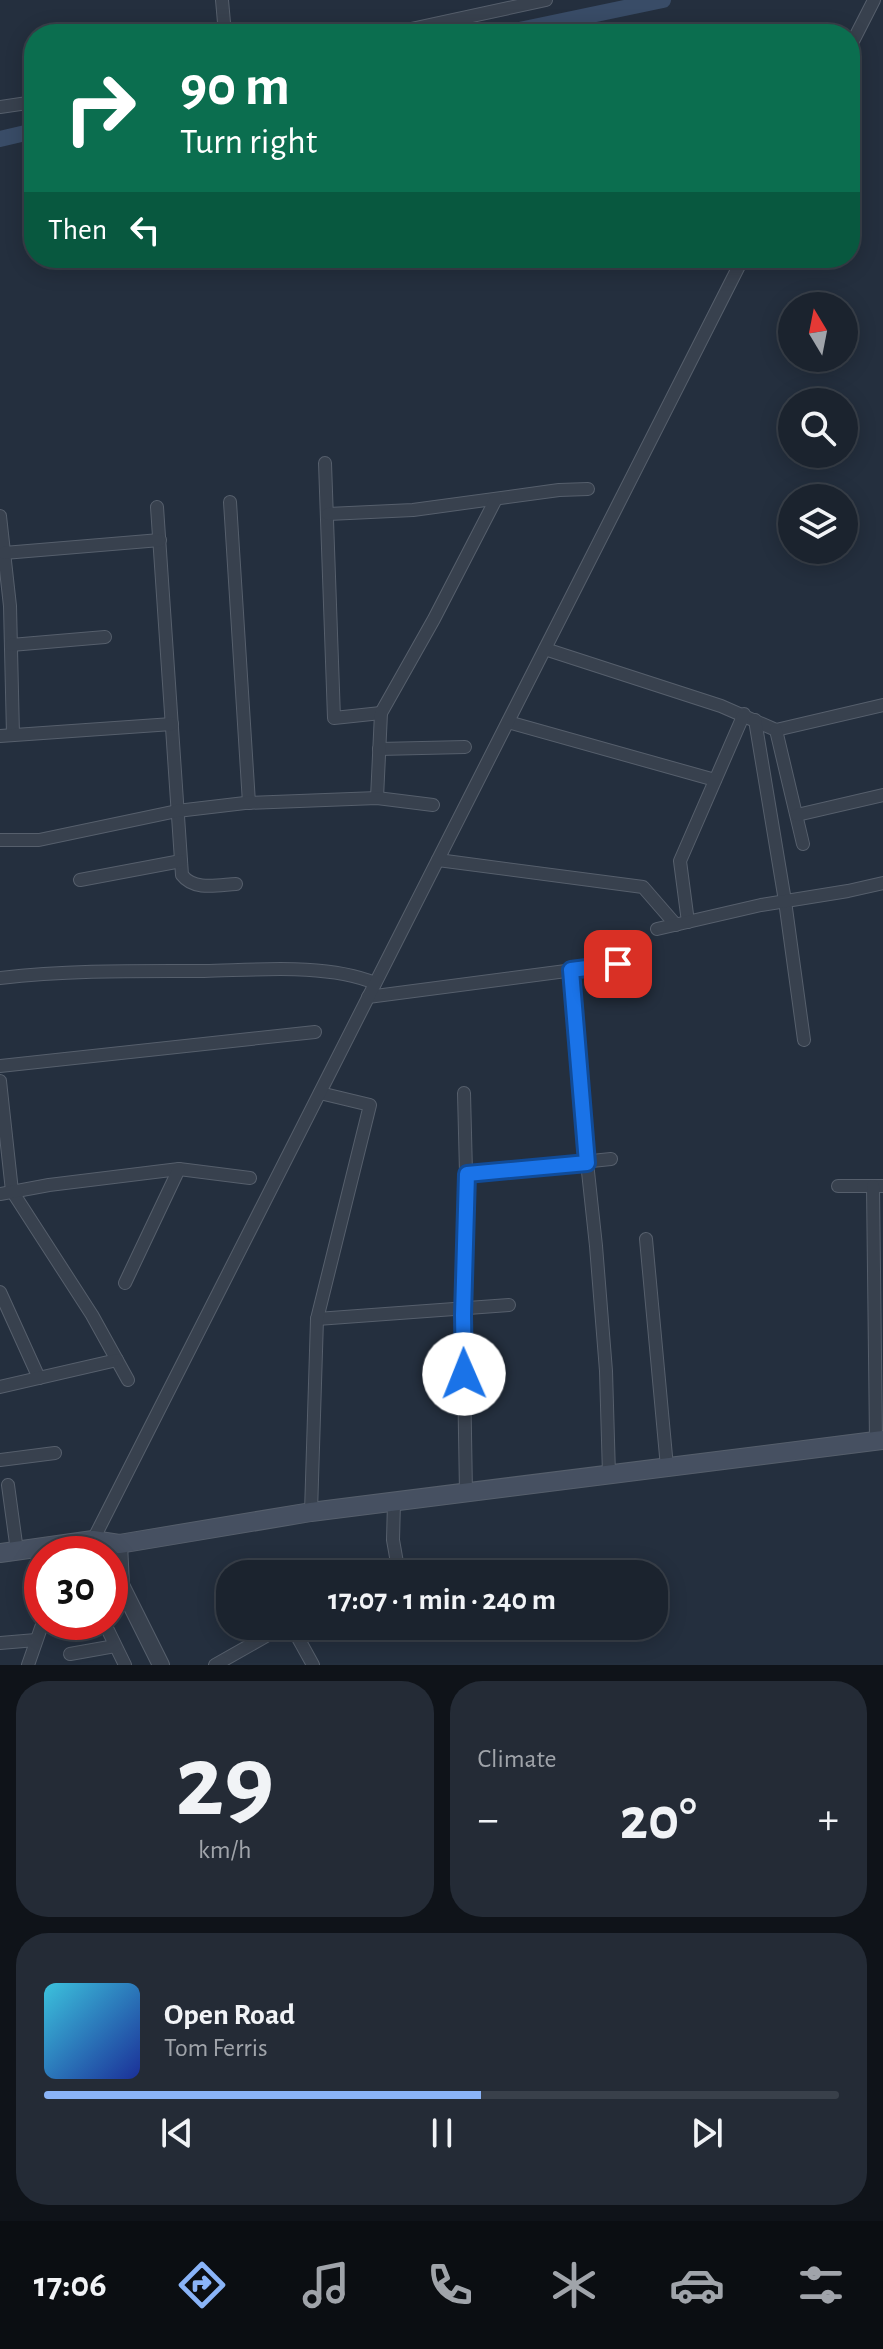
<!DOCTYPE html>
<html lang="en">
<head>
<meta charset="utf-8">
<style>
  :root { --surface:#1b232e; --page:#242b36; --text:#f1f3f6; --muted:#a0a4aa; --line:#39404a; --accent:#8ab4f8 }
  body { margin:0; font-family:"Alegreya Sans",sans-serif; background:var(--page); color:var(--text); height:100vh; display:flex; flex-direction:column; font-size:30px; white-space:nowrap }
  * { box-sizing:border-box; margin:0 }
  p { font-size:26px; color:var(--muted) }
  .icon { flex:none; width:44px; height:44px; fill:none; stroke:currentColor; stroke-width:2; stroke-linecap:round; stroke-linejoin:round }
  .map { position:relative; height:1665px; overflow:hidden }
  .panel { display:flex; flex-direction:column; gap:16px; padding:16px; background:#0f1319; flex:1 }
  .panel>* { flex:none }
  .banner { position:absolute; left:24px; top:24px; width:836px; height:244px; border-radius:32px; box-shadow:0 4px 20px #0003,0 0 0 2px var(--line); background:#0b6e4f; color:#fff; overflow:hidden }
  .needle { width:52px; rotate:350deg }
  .controls { position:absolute; left:778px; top:292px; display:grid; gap:16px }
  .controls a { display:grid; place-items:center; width:80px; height:80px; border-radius:50%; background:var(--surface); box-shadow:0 4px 20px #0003,0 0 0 2px var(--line); font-size:40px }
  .speed { position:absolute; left:24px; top:1536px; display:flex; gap:16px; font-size:40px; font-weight:700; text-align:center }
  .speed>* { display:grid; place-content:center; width:104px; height:104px; border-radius:50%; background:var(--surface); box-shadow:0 4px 20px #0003,0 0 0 2px var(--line); line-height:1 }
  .speed .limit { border:12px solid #d22; background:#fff; color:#111 }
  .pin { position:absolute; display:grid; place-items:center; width:68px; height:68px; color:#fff; margin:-34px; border-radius:16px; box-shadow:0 4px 12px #0006 }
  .me { position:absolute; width:88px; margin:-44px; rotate:359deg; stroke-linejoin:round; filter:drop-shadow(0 0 6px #0008) }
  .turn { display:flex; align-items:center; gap:28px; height:168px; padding:0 24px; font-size:36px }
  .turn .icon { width:104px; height:104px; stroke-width:2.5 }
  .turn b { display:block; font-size:56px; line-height:68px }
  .then { display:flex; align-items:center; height:76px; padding:0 24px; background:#0003; gap:16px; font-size:30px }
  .big { font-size:60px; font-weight:700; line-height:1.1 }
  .panel .card { flex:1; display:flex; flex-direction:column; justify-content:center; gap:12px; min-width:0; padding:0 28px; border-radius:32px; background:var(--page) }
  .panel .dial { align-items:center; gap:0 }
  .dial b { font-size:104px; line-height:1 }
  .song { display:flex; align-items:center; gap:24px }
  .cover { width:96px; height:96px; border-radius:12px; background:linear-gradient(135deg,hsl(190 70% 55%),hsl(230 70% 35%)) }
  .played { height:8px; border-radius:4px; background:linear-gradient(90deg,var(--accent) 55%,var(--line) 55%) }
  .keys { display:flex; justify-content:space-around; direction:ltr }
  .heat { display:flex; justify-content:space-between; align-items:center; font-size:44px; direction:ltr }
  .panel .tiles { flex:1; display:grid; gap:16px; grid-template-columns:1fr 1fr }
  .card:last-child { grid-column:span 2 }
  .trip { position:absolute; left:216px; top:1560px; width:452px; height:80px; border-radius:32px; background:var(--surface); box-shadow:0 4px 20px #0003,0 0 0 2px var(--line); font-weight:700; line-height:80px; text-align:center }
  .menu { display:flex; height:128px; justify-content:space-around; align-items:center; background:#0b0e12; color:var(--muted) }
  .menu .icon { width:56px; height:56px }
  .menu .current { color:var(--accent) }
  .menu b { font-size:36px; color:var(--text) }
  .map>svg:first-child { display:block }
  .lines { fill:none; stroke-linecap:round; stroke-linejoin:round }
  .canal { stroke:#394c67; stroke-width:16 }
  .minor-casing { stroke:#565f6c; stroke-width:14 }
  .tertiary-casing { stroke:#565f6c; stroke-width:18 }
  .secondary-casing { stroke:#565f6c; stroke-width:20 }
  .minor { stroke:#38414e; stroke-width:12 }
  .tertiary { stroke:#38414e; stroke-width:16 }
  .secondary { stroke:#465061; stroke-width:18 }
  .route-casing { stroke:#114b97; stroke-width:20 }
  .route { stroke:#1a73e8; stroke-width:14 }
</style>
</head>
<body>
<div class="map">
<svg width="883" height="1665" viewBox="0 0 883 1665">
  <rect width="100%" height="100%" fill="#242f3e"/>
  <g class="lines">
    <g class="canal">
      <path d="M 500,34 L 663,0"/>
      <path d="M 0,139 L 34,131"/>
    </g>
    <g class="minor-casing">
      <g id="minor">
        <path d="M 222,0 L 225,34"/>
        <path d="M 388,34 L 546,0"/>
        <path d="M 850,47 L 874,0"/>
        <path d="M 0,107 L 34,102"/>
        <path d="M 325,463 L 334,718 L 381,713"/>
        <path d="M 230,502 L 249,803"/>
        <path d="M 157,507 L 182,875 C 194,891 218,885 236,884"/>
        <path d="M 328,514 L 413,510 L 559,490 L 588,489"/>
        <path d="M 0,516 L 10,606 L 13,735"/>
        <path d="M 4,553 L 160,540"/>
        <path d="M 11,645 L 105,637"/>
        <path d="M 545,649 L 721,706 L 776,730 L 883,705"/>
        <path d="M 755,720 L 785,901 L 804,1040"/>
        <path d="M 508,722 L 715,780"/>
        <path d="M 776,730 L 803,844"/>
        <path d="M 0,736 L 172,724"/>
        <path d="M 379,749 L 465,747"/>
        <path d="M 377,798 L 381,713 L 434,619 L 496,499"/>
        <path d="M 797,815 L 883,795"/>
        <path d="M 0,840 L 39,840 L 177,811 L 245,803 L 377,798 L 433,805"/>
        <path d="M 438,860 L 643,887 L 676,925"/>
        <path d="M 80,880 L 181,861"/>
        <path d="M 688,922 L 680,861 L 744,714"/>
        <path d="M 657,929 L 761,905 L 848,891 L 883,883"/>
        <path d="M 571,970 L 580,1097 L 596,1246 L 606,1371 L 609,1475"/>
        <path d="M 0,978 C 68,970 136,971 204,971 C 257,970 326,963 375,983"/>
        <path d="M 368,997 L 642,961"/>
        <path d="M 0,1066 L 315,1032"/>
        <path d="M 0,1081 L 12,1191 L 92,1315 L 128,1380"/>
        <path d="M 464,1093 L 467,1213 L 463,1315 L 466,1493"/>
        <path d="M 467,1174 L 611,1159"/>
        <path d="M 838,1186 L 883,1186"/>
        <path d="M 873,1186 L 876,1441"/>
        <path d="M 0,1194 L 49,1185 L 179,1169 L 250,1178"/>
        <path d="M 646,1239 L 667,1467"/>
        <path d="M 125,1283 L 179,1169"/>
        <path d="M 0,1292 L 39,1378"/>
        <path d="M 317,1319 L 509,1305"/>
        <path d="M 0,1387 L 117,1360"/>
        <path d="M 0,1460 L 55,1453"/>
        <path d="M 8,1485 L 17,1551"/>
        <path d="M 394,1502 L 393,1540 L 399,1574"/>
        <path d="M 311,1512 L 317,1319 L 370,1105 L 320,1093"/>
        <path d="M 93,1540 L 743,258"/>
        <path d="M 104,1622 L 125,1665"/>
        <path d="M 292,1627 L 313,1665"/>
        <path d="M 0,1643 L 36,1640"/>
        <path d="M 70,1654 L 115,1646"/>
        <path d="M 28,1665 L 43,1622"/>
        <path d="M 215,1665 L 268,1635 L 298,1626"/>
      </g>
    </g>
    <g class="tertiary-casing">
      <path id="tertiary" d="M 119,1544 L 121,1585 L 161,1665"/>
    </g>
    <g class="secondary-casing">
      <path id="secondary" d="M 0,1553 L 93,1540 L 119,1544 L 311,1512 L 883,1440"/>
    </g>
    <use href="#minor" class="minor"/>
    <use href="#tertiary" class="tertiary"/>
    <use href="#secondary" class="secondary"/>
  </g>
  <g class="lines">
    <g class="route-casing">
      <path id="route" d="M 464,1374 L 463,1315 L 467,1174 L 587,1163 L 571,970 L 618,964"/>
    </g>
    <use href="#route" class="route"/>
  </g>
</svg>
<div class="controls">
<a><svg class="needle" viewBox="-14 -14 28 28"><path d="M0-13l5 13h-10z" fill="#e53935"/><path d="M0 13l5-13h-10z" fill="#a0a4aa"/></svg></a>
<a><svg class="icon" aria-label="search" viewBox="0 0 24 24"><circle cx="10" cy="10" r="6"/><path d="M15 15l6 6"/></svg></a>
<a><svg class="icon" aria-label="layers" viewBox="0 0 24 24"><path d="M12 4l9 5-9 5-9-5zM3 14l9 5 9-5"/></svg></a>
</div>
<div class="speed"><div class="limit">30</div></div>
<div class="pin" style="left:618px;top:964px;background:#d93025"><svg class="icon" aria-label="arrive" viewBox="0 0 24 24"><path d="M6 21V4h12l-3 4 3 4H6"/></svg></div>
<svg class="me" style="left:464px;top:1374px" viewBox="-20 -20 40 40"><circle r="19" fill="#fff"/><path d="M0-13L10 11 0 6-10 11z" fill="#1a73e8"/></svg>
<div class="trip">17:07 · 1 min · 240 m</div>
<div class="banner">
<div class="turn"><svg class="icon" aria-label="right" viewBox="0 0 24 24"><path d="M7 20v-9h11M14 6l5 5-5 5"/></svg><div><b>90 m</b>Turn right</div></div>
<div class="then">Then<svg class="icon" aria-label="left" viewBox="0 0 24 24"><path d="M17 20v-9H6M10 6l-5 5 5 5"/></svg></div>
</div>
</div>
<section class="panel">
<div class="tiles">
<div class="card dial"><b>29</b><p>km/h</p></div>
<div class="card"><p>Climate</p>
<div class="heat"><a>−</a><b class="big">20°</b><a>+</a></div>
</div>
<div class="card">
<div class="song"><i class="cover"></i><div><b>Open Road</b><p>Tom Ferris</p></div></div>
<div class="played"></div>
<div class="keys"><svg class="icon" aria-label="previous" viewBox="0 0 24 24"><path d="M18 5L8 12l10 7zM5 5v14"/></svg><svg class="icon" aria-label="pause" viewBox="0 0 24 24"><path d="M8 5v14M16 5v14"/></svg><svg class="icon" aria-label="next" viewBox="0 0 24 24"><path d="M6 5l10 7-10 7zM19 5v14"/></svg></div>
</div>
</div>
</section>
<nav class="menu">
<b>17:06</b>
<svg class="icon current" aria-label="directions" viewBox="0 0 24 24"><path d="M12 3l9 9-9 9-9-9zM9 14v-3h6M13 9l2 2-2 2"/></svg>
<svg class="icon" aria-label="music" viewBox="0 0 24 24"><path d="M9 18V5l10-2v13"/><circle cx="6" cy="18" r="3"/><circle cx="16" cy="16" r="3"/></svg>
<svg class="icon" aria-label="phone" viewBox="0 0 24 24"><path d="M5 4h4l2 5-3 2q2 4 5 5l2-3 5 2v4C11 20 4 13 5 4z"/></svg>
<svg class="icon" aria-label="climate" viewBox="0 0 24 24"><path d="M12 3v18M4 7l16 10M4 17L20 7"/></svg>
<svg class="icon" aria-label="car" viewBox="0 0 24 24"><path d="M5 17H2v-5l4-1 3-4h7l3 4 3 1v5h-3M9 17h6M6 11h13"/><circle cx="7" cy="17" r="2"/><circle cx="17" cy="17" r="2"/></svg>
<svg class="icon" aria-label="filters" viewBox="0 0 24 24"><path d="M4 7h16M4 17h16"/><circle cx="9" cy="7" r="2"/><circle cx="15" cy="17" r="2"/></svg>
</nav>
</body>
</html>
